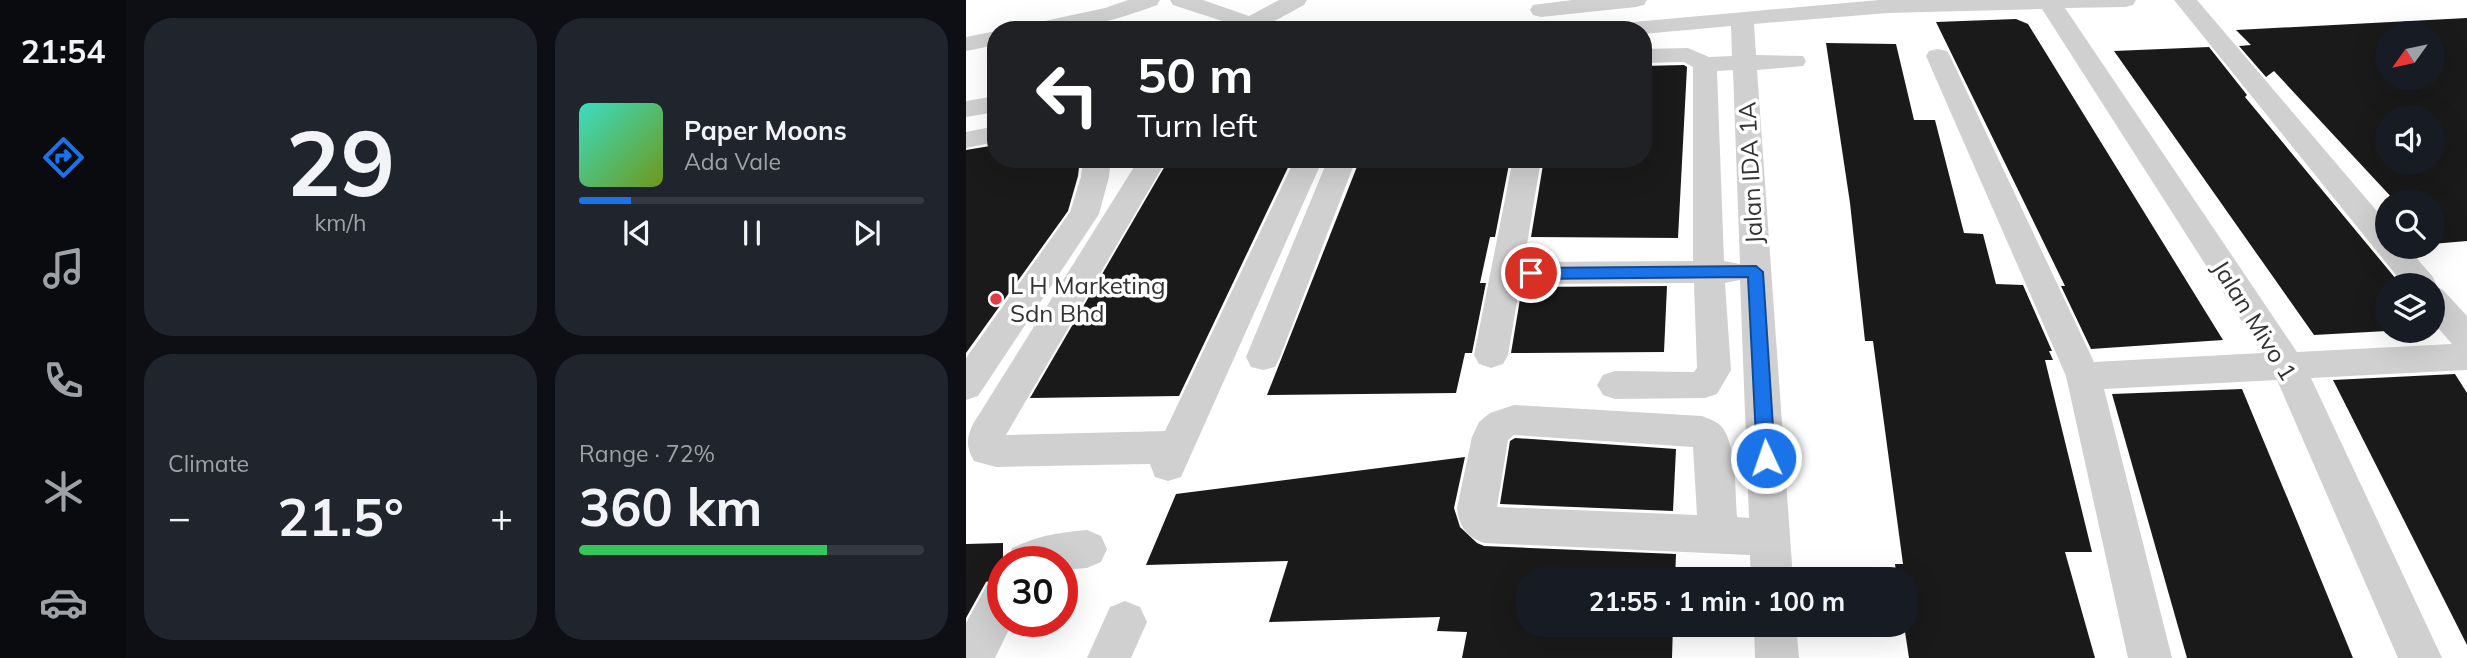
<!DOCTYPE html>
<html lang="en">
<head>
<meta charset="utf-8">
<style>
  :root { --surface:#171b24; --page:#20242c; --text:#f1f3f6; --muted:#9ea1a6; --line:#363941; --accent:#1a73e8 }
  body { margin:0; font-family:Mulish,sans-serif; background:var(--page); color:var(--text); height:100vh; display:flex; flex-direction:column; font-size:26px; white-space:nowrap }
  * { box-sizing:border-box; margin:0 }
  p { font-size:23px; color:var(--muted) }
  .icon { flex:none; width:38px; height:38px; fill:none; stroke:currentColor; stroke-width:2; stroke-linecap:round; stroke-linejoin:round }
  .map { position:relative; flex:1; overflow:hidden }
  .drawer { display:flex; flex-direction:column; gap:18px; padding:18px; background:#0d0f14; width:840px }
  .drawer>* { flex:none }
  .banner { position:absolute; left:21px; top:21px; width:665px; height:147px; border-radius:28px; box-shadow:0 7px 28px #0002; background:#202124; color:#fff; overflow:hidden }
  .needle { width:46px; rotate:237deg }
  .fabs { position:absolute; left:1409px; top:21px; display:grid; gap:14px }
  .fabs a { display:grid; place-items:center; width:70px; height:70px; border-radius:50%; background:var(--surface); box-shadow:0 7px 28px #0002; font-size:35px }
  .speed { position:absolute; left:21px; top:546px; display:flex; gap:14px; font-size:35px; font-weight:700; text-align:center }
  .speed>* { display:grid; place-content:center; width:91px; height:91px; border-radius:50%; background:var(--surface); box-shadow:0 7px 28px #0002; line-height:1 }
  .speed .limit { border:10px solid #d22; background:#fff; color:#111 }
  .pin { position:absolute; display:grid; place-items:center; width:60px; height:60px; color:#fff; margin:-30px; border:4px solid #fff; border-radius:50%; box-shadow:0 2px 7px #0007 }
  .me { position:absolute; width:77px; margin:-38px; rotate:357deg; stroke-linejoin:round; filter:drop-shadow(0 0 5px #0008) }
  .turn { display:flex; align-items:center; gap:24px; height:147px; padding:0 35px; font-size:32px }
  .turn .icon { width:91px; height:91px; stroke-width:2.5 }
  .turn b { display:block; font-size:49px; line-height:60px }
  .big { font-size:52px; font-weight:700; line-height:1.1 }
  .drawer .card { flex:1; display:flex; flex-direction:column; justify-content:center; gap:10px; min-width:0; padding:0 24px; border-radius:28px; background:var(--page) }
  .drawer .dial { align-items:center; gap:0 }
  .dial b { font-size:91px; line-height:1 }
  .song { display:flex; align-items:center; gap:21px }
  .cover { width:84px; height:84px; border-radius:10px; background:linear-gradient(135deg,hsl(170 70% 55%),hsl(80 70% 35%)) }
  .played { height:7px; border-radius:4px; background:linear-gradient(90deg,var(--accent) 15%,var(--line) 15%) }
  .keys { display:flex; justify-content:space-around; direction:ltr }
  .heat { display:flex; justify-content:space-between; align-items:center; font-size:38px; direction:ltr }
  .charge { height:10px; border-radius:5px; background:linear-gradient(90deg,#34c759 72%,var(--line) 0) }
  .drawer .tiles { flex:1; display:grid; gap:18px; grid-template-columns:repeat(2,1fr) }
  .trip { position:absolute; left:550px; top:567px; width:402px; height:70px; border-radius:28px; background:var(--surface); box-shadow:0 7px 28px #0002; font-weight:700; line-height:70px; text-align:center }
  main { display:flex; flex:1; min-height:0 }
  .menu { display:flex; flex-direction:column; width:126px; justify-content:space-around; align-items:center; background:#090b0e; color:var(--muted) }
  .menu .icon { width:49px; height:49px }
  .menu .current { color:var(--accent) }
  .menu b { font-size:32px; color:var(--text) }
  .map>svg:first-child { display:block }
  .building { fill:#1a1a1a; fill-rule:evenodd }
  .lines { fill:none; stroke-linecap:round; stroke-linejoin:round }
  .minor { fill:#d0d0d0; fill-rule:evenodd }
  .route { fill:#1a73e8; stroke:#114b97; stroke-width:2 }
  .poi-dot { fill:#e63946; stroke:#fff; stroke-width:2.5 }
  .labels { text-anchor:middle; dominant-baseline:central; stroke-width:7; stroke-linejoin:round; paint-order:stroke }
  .street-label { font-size:24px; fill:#333; stroke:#fff }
  .poi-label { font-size:24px; fill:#333; stroke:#fff; text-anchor:start }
</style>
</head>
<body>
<main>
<nav class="menu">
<b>21:54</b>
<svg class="icon current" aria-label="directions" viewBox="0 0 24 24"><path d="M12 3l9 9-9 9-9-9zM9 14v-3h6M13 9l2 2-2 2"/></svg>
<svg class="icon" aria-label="music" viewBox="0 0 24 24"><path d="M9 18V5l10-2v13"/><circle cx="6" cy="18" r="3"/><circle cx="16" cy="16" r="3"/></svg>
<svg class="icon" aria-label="phone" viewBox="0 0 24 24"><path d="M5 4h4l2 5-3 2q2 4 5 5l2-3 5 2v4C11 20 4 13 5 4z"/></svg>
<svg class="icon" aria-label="climate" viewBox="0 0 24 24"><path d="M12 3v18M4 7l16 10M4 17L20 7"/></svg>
<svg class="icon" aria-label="car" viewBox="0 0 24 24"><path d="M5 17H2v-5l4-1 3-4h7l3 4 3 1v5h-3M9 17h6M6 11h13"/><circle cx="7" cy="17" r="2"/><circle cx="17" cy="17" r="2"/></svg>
</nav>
<section class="drawer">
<div class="tiles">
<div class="card dial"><b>29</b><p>km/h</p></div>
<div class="card">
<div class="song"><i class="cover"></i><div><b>Paper Moons</b><p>Ada Vale</p></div></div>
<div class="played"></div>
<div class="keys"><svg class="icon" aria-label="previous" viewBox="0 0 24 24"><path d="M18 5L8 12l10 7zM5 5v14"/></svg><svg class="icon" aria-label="pause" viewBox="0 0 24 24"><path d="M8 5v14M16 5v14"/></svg><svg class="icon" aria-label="next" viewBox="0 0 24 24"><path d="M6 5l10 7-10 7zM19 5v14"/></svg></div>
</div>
<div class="card"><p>Climate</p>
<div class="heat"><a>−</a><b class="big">21.5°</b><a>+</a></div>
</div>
<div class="card"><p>Range · 72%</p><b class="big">360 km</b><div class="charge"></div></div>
</div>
</section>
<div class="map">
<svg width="1501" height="658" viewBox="0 0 1501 658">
  <rect width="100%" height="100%" fill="#fff"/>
  <g class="building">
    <path d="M 1501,18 L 1501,241 L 1466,244 L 1466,201 L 1429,201 L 1308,71 L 1300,77 L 1273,46 L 1285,45 L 1270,30 ZM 1421,33 L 1466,33 L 1466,79 L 1421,79 ZM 1421,117 L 1466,117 L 1466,163 L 1421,163 Z"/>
    <path d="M 1050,19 L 1062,24 L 1257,340 L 1125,349 L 1095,286 L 1099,286 L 970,22 Z"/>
    <path d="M 860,43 L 930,44 L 948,120 L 969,120 L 998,233 L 1017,234 L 1030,284 L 1057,285 L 1086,351 L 1083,351 L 1087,360 L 1079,360 L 1126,552 L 1099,552 L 1129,658 L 943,658 L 938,625 L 940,579 L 931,579 L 929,564 L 937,564 L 907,341 L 899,341 L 884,203 Z"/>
    <path d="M 1243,47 L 1281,95 L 1279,97 L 1435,285 L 1421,285 L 1421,331 L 1348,335 L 1148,51 Z"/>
    <path d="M 718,65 L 721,67 L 712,238 L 565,237 L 578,159 L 677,159 L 677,66 Z"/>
    <path d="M 30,145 L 30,159 L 114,159 L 112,176 L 102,211 L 0,353 L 0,150 Z"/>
    <path d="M 203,159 L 326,159 L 213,396 L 64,398 Z"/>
    <path d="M 394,159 L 544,159 L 529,237 L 524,237 L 514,283 L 520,283 L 506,353 L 499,353 L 490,393 L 301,395 Z"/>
    <path d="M 701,286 L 698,352 L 545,353 L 556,287 Z"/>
    <path d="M 1489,374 L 1501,393 L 1501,645 L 1367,380 Z"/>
    <path d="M 1276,389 L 1331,521 L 1387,658 L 1221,658 L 1146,394 Z"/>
    <path d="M 549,438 L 710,449 L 707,511 L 534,504 L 544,441 Z"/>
    <path d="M 499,457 L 488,508 L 494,527 L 511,543 L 518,546 L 710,554 L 709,579 L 562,579 L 562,625 L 707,625 L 706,658 L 496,658 L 501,632 L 471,631 L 474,617 L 303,622 L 322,561 L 180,565 L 210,494 Z"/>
    <path d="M 37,543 L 37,576 L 20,582 L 0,618 L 0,544 Z"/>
  </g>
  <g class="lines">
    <g class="minor">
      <path d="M 162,0 L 194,0 L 191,5 C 140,24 110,30 57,30 L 60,25 L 139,8 Z"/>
      <path d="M 204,0 L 237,0 L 283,16 L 313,0 L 341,0 L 338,5 L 301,25 L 284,30 L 207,5 Z"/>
      <path d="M 606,0 L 681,0 L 678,5 L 670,7 L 575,17 L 567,15 L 564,10 L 567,5 Z"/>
      <path d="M 913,0 L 1170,0 L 1167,5 L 1159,7 L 1099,8 L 1331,352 L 1486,344 L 1466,321 L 1466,285 L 1438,285 L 1208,0 L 1231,0 L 1421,223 L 1421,247 L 1441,247 L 1467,277 L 1471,287 L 1477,290 L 1501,316 L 1501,370 L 1345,378 L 1476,658 L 1432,658 L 1311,380 L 1138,389 L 1206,658 L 1162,658 L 1100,376 L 960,56 L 963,51 L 972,49 L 981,51 L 984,56 L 1128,362 L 1296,353 L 1076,9 L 922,13 L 788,24 L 790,55 L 837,56 L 840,61 L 837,66 L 791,70 L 827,579 L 785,579 L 784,555 L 518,543 C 501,537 493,527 491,508 L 506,437 L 513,422 L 524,413 L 548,405 L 736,416 C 743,419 751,421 756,427 C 771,446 769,493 771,517 L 783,518 L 774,280 L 759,283 L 765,370 L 751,394 L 739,398 L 649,399 L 637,395 L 631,385 L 637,375 L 649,371 L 728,372 L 731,368 L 728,283 L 554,284 L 542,355 L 537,364 L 525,368 L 513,364 L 508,355 L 547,159 L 575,159 L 558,262 L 727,261 L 727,67 L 718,62 L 677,63 L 677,49 L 722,48 L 743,57 L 766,56 L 765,26 L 677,34 L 677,30 L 631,30 L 634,25 ZM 767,70 L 774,264 L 758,261 L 751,71 ZM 548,435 L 727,447 L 731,515 L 531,507 L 542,440 Z"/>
      <path d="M 30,31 L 30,45 L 0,51 L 0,37 Z"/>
      <path d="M 30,96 L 30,112 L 0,117 L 0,101 Z"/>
      <path d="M 30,126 L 30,142 L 0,148 L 0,132 Z"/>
      <path d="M 117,159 L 145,159 L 143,177 L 133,214 L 12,396 L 0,400 L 0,358 L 104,212 L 115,177 Z"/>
      <path d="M 173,159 L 201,159 L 40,435 L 199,431 L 329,159 L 357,159 L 215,477 L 202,481 L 189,477 L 184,464 L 30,467 L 8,461 C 0,447 0,439 7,424 Z"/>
      <path d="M 362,159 L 390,159 L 314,357 L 309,367 L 297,370 L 285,367 L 280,357 Z"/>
      <path d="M 121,530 L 135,536 L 141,549 L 135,562 L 121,568 L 96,570 L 96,562 L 41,562 L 46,548 C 75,535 90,533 121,530 Z"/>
      <path d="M 37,578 L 37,621 L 47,621 L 29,658 L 0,658 L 0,623 L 22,583 Z"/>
      <path d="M 159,601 L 174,607 L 181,622 L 165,658 L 121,658 L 144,607 Z"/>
      <path d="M 788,625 L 830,625 L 833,658 L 789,658 Z"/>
    </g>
  </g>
  <path class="route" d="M 790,266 L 797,272 L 809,458 L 806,463 L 800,465 L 793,463 L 791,458 L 782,277 L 565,279 L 558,273 L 565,268 Z"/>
  <circle class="poi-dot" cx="30" cy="299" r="7"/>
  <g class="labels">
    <g class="street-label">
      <text transform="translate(784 173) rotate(-93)">Jalan IDA 1A</text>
      <text transform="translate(1289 320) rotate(58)">Jalan Mivo 1</text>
    </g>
    <g class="poi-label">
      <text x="44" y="285">L H Marketing<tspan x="44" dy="28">Sdn Bhd</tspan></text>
    </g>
  </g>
</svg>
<div class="fabs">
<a><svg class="needle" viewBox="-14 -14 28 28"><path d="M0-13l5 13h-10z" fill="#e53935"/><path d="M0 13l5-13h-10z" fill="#9ea1a6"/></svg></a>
<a><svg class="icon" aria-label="sound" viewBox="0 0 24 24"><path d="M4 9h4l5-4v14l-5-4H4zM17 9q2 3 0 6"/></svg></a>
<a><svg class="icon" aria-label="search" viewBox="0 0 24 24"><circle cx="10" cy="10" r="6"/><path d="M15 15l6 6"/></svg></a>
<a><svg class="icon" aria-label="layers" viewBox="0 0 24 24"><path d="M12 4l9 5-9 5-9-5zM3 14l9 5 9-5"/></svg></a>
</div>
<div class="speed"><div class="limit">30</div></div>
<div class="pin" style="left:565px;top:273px;background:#d93025"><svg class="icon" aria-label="arrive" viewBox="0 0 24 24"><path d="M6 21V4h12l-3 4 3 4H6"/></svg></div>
<svg class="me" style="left:800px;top:458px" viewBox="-20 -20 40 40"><circle r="17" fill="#1a73e8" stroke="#fff" stroke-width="3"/><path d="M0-11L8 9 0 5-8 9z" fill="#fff"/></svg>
<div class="trip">21:55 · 1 min · 100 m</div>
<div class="banner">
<div class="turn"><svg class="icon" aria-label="left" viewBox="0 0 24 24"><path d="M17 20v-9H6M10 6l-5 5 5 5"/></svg><div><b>50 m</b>Turn left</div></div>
</div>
</div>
</main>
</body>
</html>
